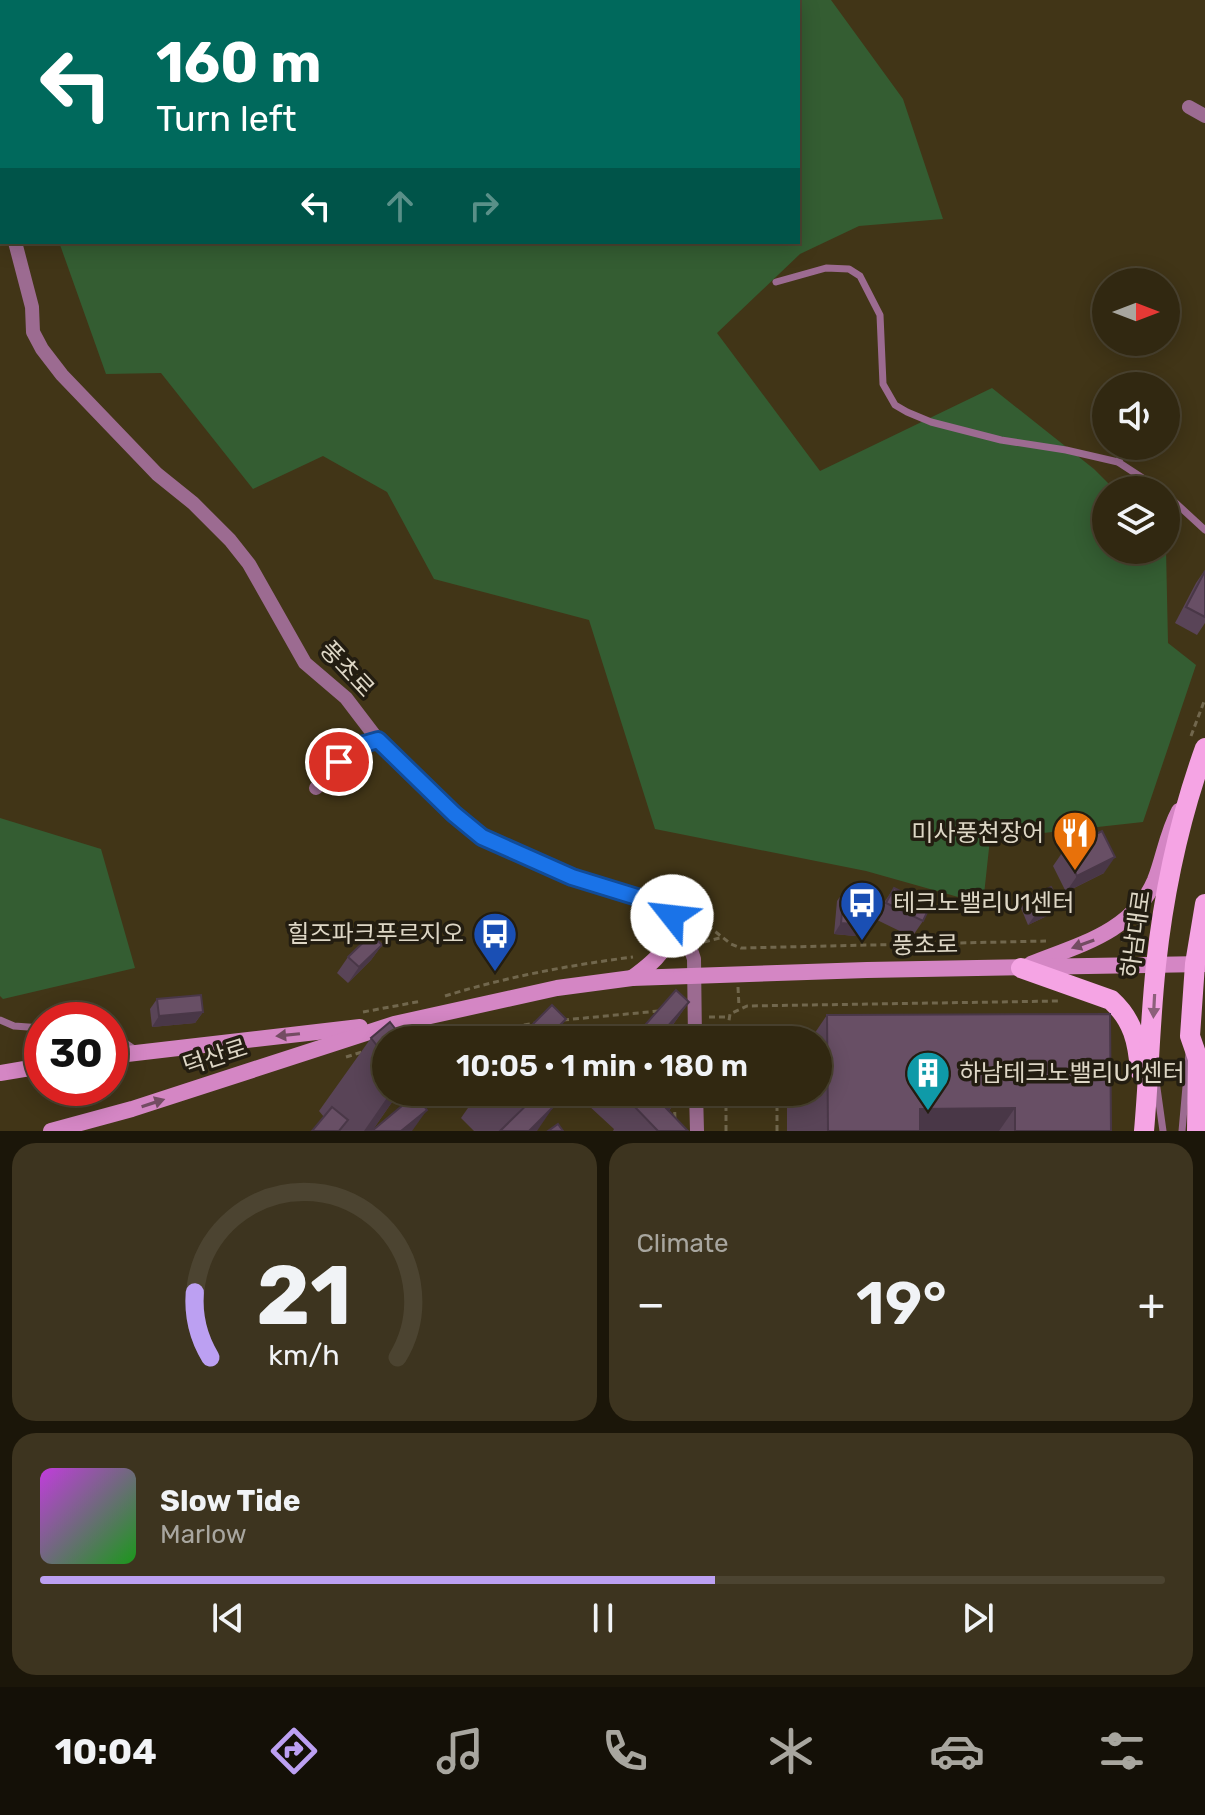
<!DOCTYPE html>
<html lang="en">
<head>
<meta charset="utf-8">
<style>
  :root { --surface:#312811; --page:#3d341f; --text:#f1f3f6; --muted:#a8a69f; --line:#4c4431; --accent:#bca0f2 }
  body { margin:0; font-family:Rubik,"Noto Sans KR",sans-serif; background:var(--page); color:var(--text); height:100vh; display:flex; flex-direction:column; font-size:30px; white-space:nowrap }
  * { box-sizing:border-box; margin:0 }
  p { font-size:26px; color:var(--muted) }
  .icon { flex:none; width:44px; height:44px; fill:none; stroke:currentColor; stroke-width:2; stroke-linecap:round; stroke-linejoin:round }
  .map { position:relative; height:1131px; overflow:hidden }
  .details { display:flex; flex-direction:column; gap:12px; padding:12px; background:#1b1609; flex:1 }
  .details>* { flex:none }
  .guide { position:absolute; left:0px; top:0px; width:800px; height:244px; box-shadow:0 4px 20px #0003,0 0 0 2px var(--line); background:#00695c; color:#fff; overflow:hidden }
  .needle { width:52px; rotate:90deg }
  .buttons { position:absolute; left:1092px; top:268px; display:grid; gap:16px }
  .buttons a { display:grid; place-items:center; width:88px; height:88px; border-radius:50%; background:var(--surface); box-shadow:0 4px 20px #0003,0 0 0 2px var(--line); font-size:40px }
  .speed { position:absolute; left:24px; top:1002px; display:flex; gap:16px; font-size:40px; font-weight:700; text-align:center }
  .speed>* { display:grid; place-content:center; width:104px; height:104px; border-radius:50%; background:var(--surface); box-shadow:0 4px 20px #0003,0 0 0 2px var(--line); line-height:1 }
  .speed .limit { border:12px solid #d22; background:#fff; color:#111 }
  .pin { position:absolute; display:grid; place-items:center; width:68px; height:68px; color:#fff; margin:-34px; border:4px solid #fff; border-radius:50%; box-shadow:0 2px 8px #0007 }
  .me { position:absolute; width:88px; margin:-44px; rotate:299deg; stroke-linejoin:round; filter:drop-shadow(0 0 6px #0008) }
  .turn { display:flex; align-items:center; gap:28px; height:168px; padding:0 24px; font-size:36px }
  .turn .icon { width:104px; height:104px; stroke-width:2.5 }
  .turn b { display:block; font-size:56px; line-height:68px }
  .lanes { display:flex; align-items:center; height:76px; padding:0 24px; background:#0003; justify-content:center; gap:40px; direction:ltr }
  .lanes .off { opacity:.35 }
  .big { font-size:60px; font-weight:600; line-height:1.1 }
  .details .widget { flex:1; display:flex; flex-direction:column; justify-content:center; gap:12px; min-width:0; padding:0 28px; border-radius:24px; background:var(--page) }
  .details .dial { align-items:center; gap:0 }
  .dial svg { height:208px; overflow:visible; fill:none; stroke:var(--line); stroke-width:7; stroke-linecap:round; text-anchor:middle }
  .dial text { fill:var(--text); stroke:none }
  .song { display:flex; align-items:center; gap:24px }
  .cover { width:96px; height:96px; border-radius:12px; background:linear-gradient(135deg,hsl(290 70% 55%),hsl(120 70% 35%)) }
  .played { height:8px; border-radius:4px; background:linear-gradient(90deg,var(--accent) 60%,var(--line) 60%) }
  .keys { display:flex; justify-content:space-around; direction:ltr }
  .heat { display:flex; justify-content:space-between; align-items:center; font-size:44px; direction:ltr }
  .details .tiles { flex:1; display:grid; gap:12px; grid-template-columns:1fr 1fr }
  .widget:last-child { grid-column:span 2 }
  .trip { position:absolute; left:372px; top:1026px; width:460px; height:80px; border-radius:40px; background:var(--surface); box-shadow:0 4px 20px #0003,0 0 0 2px var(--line); font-weight:600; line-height:80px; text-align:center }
  .tabs { display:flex; height:128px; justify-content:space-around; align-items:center; background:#141007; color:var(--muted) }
  .tabs .icon { width:56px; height:56px }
  .tabs .selected { color:var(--accent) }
  .tabs b { font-size:36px; color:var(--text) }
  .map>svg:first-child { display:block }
  .green { fill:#345d32 }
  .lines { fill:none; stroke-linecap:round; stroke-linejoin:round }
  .path { stroke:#71674d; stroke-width:3; stroke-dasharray:6 4; stroke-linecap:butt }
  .lane { stroke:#9c6b91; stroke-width:7 }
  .street { stroke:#9c6b91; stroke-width:14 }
  .secondary { stroke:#d486c4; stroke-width:16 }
  .primary { stroke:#f5a4e4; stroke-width:20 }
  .wall { fill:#594457 }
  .shaded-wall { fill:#493747 }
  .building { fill:#684f65; stroke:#493747; stroke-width:2 }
  .oneway { fill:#734c62 }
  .oneway2 { fill:#8c607a }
  .route-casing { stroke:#114b97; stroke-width:20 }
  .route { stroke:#1a73e8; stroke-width:14 }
  .labels { text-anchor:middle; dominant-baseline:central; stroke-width:7; stroke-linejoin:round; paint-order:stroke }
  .street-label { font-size:24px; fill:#ded7c6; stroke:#231d11 }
  .poi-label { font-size:24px; fill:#ded7c6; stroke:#231d11; text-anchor:end }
</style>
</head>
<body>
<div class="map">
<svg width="1205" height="1131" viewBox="0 0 1205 1131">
  <rect width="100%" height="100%" fill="#413517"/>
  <g class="green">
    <path d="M 112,0 L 831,0 L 903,99 L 943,219 L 859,226 L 800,254 L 717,333 L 820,471 L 992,388 L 1094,469 L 1115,490 L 1106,490 L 1106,550 L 1166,549 L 1168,643 L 1196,665 L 1143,822 L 990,839 L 983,904 L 866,871 L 655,829 L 589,620 L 434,579 L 387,492 L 323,456 L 253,489 L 161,373 L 106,374 L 59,242 L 798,242 L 798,2 L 111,2 Z"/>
    <path d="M 0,818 L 101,849 L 135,968 L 3,999 L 0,996 Z"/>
  </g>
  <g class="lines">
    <g class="path">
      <path d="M 1191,736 L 1205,699"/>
      <path d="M 684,907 L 731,944 L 741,948 L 1046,941"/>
      <path d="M 1140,923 L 1139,941 L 1120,940 Z"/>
      <path d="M 704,942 L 723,937"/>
      <path d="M 738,987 L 739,1007"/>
      <path d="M 445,996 C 506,977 570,965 633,957"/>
      <path d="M 363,1012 L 422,1001"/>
      <path d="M 709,1017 L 729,1017"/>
      <path d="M 563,1020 L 659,1011"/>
      <path d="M 425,1040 L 536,1023"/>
      <path d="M 726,1040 L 730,1014 L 747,1006 L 1059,1001"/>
      <path d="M 346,1057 L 362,1052"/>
      <path d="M 674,1092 L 675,1120"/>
      <path d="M 726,1131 L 726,1092"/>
      <path d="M 777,1131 L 777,1092"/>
    </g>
    <g class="lane">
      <path d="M 776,282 L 826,268 L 849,269 L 860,276 L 880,315 L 883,384 L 895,405 L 907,412 L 931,422 L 1001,440 L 1066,450 L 1118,462 L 1161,490"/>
      <path d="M 1118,462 L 1127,446"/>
      <path d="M 1166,494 L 1205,530"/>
      <path d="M 0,1020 L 14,1026 L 42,1028"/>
      <path d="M 110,1033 L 134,1049"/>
      <path d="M 1156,1081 L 1163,1131"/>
      <path d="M 1182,1131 L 1189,1053"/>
    </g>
    <g class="street">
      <path d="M 1189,107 L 1205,116"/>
      <path d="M 0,167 L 2,168"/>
      <path d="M 15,242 L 32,307 L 33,332 L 42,349 L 62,375 L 157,474 L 193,503 L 230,540 L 249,564 L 305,663 L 346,698 L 378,740 L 454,814 L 482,837 L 572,877 L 650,901 L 672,916 L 687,938 L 694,959 L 695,1040"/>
      <path d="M 316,788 L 349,753 L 378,740"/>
      <path d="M 696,1092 L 697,1131"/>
    </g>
    <g class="secondary">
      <path d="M 1031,964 C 1078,945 1133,932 1155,880 C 1164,857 1167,833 1179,811"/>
      <path d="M 632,978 C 658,959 669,950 672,916"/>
      <path d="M 110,1056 L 360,1027"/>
      <path d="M 0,1073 L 42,1066"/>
      <path d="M 51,1131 L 132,1109 L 394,1024 L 557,988 L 632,978 L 867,970 L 1204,964"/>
    </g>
    <g class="primary">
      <path d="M 1021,968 L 1111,1000 C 1133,1020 1138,1042 1140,1071"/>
      <path d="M 1144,1131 C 1149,1076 1150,1020 1156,965 C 1164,891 1180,817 1205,748"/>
      <path d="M 1197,1131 L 1198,1059 L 1190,1036 L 1195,964 L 1205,904"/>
    </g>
  </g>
  <g class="wall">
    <path d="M 1205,570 L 1205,623 L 1197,635 L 1175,623 L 1196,583 Z"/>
    <path d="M 1064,850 L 1104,873 L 1066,892 L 1053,866 Z"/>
    <path d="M 894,888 L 923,921 L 912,937 L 875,919 L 883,904 Z"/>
    <path d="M 844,891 L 863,925 L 855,936 L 834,934 L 837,901 Z"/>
    <path d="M 1028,898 L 1059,903 L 1051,914 L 1028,925 L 1021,908 Z"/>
    <path d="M 382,945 L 371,960 L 348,983 L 337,973 L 348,957 Z"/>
    <path d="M 157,999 L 203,1012 L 195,1023 L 152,1027 L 150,1009 Z"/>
    <path d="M 689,1002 L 670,1029 L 682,1040 L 633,1040 L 639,1032 Z"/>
    <path d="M 827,1015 L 1111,1131 L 787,1131 L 787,1092 L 818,1092 L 818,1040 L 810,1040 Z"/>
    <path d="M 371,1038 L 386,1040 L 386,1092 L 399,1092 L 372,1131 L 312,1131 L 324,1117 L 319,1111 Z"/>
    <path d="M 117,1086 L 110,1096 L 73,1105 L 70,1092 L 73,1088 L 110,1088 Z"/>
    <path d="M 479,1092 L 539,1092 L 537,1131 L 474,1131 L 461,1118 Z"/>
    <path d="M 597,1092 L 682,1092 L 669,1111 L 688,1131 L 613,1131 L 614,1129 L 588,1105 Z"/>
  </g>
  <g class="shaded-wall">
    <path d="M 1115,857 L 1104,873 L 1066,892 L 1077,876 Z"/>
    <path d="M 1059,903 L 1051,914 L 1028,925 L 1036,914 Z"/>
    <path d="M 841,923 L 863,925 L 855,936 L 834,934 Z"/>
    <path d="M 382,945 L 371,960 L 348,983 L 359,967 Z"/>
    <path d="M 689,1002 L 662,1040 L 667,1027 Z"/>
    <path d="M 203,1012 L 195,1023 L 152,1027 L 159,1016 Z"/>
    <path d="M 566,1019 L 552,1040 L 545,1040 Z"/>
    <path d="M 117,1086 L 110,1096 L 73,1105 L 81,1095 Z"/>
    <path d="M 391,1092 L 399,1092 L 372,1131 L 364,1131 Z"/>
    <path d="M 535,1092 L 539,1092 L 508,1131 Z"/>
    <path d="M 678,1092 L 682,1092 L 656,1129 L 664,1106 Z"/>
    <path d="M 554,1106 L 537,1131 L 529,1131 Z"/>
    <path d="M 1015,1108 L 999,1131 L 904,1131 L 920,1109 Z"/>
    <path d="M 427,1110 L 412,1131 L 401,1131 Z"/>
  </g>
  <g class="building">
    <path d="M 1205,571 L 1205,617 L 1186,607 Z"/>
    <path d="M 1102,831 L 1115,857 L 1077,876 L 1064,850 Z"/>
    <path d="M 1051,887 L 1059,903 L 1036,914 L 1028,898 Z"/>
    <path d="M 894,888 L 930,906 L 923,921 L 886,903 Z"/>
    <path d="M 844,891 L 866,893 L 863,925 L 841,923 Z"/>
    <path d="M 372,934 L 382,945 L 359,967 L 348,957 Z"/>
    <path d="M 676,990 L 689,1002 L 667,1027 L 682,1040 L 648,1040 L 639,1032 Z"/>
    <path d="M 201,995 L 203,1012 L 159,1016 L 157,999 Z"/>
    <path d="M 552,1005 L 566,1019 L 545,1040 L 517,1040 Z"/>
    <path d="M 1110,1014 L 1111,1131 L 1015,1131 L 1015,1108 L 920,1109 L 920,1131 L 828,1131 L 827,1015 Z"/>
    <path d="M 390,1022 L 404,1040 L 386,1040 L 386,1057 L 371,1038 Z"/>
    <path d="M 114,1072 L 117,1086 L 110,1088 L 110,1073 Z"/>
    <path d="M 79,1088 L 108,1088 L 81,1095 Z"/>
    <path d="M 540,1092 L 554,1106 L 529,1131 L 500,1131 Z"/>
    <path d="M 644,1092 L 678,1092 L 664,1106 L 688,1131 L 658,1131 L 632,1104 Z"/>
    <path d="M 415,1095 L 427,1110 L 401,1131 L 372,1131 Z"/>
    <path d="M 332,1107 L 348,1120 L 339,1131 L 312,1131 Z"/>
    <path d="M 558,1124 L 563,1131 L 548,1131 Z"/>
  </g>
  <defs><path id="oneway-solid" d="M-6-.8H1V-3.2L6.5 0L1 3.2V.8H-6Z" transform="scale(2)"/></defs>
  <g class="oneway">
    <use href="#oneway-solid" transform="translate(1083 944) rotate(160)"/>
    <use href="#oneway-solid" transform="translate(288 1035) rotate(174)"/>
    <use href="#oneway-solid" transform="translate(153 1103) rotate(-18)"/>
  </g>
  <use class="oneway2" href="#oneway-solid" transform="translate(1154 1006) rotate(93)"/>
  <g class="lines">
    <g class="route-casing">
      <path id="route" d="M 339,762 L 364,744 L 378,740 L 454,814 L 482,837 L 572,877 L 650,901 L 672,916"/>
    </g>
    <use href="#route" class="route"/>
  </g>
  <defs>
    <g id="restaurant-pin" transform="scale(2.3)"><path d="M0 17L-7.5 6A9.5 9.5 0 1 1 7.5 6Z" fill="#e8710a" stroke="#231d11"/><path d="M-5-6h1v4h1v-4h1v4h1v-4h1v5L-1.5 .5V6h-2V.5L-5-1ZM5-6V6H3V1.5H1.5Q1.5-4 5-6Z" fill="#fff"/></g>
    <g id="bus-pin" transform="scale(2.3)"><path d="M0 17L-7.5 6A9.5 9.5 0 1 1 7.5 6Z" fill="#1a4fb4" stroke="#231d11"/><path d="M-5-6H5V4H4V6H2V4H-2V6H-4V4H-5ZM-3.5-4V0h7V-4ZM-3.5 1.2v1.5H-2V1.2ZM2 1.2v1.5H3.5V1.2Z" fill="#fff"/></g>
    <g id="building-pin" transform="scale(2.3)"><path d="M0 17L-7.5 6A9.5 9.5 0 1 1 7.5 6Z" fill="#0f9aa8" stroke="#231d11"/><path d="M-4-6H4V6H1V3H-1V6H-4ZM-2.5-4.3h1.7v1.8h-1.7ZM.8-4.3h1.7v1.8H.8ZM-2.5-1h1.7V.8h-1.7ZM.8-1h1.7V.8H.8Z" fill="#fff"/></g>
  </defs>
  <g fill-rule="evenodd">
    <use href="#restaurant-pin" x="1075" y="833"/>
    <use href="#bus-pin" x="862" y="903"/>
    <use href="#bus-pin" x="495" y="934"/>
    <use href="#building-pin" x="928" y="1073"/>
  </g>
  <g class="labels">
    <g class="street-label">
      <text transform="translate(347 669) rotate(47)">풍초로</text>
      <text transform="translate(1136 934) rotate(-82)">하남대로</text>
      <text transform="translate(925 945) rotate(-1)">풍초로</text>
      <text transform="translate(215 1057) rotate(-18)">덕산로</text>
    </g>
    <g class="poi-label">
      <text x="1044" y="833">미사풍천장어</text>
      <text x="893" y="903" text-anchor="start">테크노밸리U1센터</text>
      <text x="464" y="934">힐즈파크푸르지오</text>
      <text x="959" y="1073" text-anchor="start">하남테크노밸리U1센터</text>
    </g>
  </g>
</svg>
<div class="buttons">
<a><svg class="needle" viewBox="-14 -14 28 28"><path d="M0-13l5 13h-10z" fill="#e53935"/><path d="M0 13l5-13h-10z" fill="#a8a69f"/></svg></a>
<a><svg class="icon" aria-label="sound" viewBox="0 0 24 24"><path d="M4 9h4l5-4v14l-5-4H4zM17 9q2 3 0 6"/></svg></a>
<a><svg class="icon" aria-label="layers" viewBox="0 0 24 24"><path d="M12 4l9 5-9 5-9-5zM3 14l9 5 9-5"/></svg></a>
</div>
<div class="speed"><div class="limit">30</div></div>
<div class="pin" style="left:339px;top:762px;background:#d93025"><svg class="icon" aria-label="arrive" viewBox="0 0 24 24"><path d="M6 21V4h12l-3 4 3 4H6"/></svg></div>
<svg class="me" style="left:672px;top:916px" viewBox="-20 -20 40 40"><circle r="19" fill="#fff"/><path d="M0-13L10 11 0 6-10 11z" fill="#1a73e8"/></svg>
<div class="trip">10:05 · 1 min · 180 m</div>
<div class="guide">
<div class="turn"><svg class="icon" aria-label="left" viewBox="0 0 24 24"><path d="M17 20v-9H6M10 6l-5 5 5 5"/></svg><div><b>160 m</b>Turn left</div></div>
<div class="lanes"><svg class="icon" aria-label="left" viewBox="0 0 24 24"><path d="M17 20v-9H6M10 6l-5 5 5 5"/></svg><svg class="icon off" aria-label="ahead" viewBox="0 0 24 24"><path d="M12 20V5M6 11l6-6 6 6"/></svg><svg class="icon off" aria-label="right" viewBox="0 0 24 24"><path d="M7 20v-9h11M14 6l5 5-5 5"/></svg></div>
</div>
</div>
<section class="details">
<div class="tiles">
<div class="widget dial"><svg viewBox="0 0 100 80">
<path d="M14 69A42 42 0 1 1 86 69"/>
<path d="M14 69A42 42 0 0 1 8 44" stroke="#bca0f2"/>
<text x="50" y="56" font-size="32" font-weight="700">21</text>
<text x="50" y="72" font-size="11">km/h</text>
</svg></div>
<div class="widget"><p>Climate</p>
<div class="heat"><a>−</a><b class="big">19°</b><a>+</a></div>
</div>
<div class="widget">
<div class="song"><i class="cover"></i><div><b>Slow Tide</b><p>Marlow</p></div></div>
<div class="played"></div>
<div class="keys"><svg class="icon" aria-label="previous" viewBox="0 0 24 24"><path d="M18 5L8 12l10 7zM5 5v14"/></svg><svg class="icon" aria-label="pause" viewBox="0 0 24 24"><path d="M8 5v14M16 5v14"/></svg><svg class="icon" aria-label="next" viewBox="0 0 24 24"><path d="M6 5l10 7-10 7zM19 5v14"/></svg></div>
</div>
</div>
</section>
<nav class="tabs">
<b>10:04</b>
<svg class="icon selected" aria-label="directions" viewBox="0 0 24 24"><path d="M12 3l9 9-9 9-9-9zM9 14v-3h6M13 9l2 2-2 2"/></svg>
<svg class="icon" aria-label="music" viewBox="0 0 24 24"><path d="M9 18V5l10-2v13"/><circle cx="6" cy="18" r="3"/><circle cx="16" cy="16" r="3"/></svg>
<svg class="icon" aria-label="phone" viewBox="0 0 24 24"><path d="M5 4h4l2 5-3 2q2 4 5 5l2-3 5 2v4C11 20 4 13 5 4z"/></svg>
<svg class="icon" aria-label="climate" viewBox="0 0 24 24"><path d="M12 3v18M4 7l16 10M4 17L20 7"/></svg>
<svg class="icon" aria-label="car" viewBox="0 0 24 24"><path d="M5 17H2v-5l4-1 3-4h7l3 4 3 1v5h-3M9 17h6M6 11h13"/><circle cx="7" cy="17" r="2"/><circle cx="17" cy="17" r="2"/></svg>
<svg class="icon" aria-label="filters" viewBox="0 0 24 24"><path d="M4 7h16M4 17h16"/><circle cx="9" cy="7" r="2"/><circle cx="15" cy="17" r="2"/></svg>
</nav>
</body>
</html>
